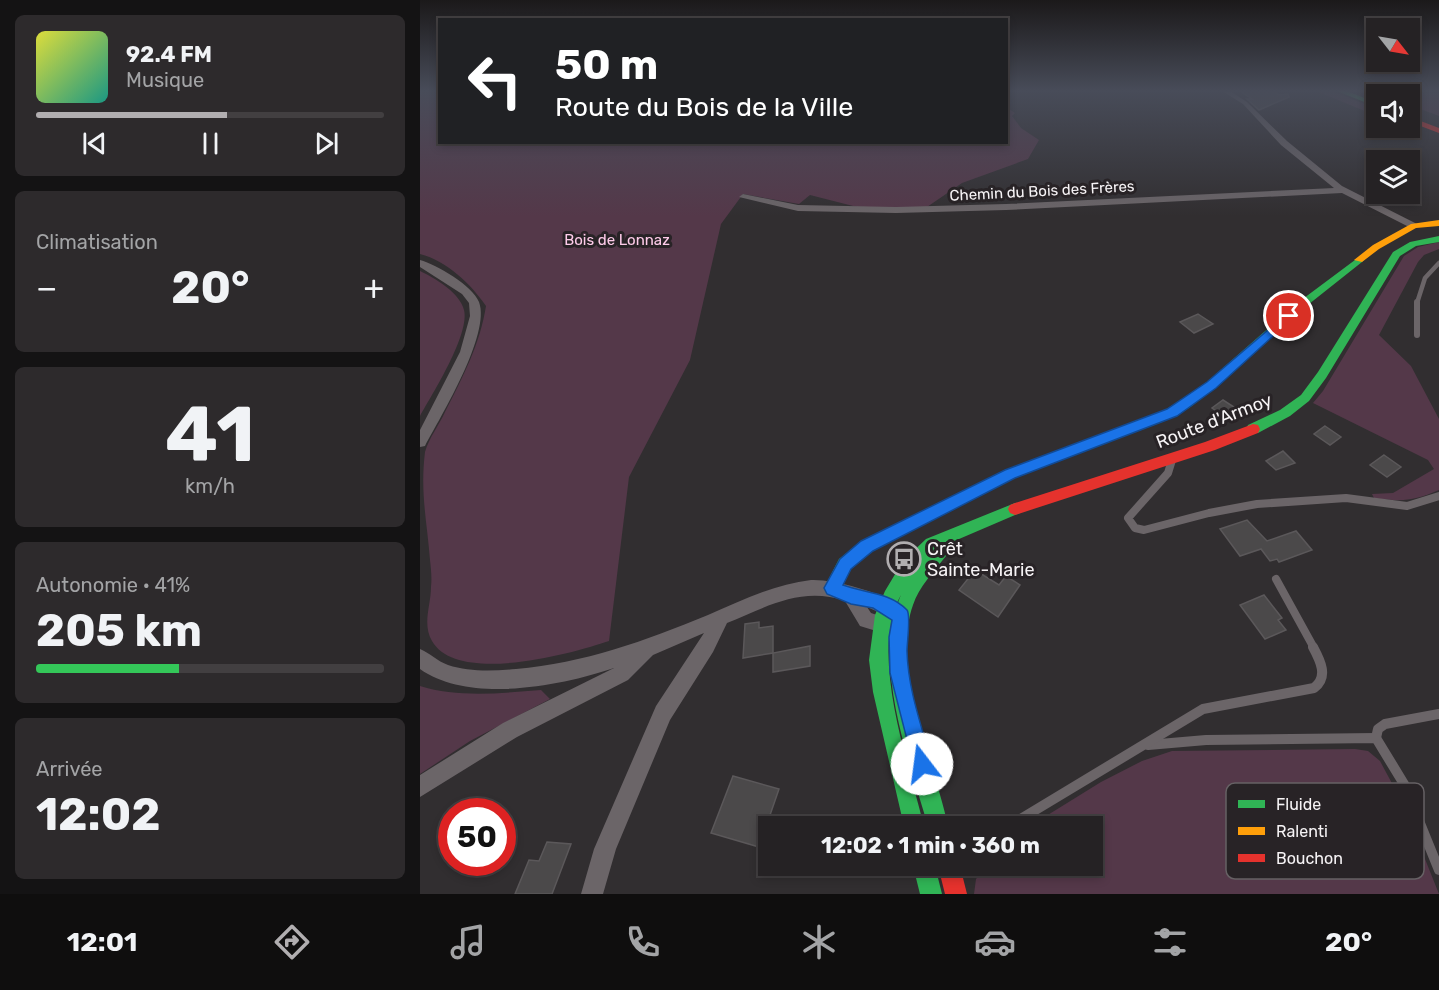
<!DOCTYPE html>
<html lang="fr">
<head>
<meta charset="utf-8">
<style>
  :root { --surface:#252224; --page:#2d2a2c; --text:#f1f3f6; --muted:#a3a4a6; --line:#423f41; --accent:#b1aeb0 }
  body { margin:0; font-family:Rubik,sans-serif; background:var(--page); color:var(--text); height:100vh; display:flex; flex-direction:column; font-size:22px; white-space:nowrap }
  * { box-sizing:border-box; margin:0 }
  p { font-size:20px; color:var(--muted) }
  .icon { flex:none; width:33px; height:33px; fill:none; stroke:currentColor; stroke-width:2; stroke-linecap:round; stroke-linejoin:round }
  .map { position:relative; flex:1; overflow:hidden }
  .sheet { display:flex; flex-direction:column; gap:15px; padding:15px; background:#141314; width:420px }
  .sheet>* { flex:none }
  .top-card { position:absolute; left:18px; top:18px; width:570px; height:126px; border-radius:0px; box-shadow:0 3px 9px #0003,0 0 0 2px var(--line); background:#202124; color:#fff; overflow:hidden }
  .needle { width:39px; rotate:121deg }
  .buttons { position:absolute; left:946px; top:18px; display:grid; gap:12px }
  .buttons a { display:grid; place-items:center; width:54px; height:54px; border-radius:0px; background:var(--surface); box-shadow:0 3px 9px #0003,0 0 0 2px var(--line); font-size:30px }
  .speed { position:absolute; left:18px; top:798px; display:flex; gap:12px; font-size:30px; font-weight:700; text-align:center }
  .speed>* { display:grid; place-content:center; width:78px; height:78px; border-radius:50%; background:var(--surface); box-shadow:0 3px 9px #0003,0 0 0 2px var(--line); line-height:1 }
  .speed .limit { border:9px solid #d22; background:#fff; color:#111 }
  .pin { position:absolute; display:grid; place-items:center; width:51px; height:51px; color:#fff; margin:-26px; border:3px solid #fff; border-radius:50%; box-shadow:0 2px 6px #0007 }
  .me { position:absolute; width:66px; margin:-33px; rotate:345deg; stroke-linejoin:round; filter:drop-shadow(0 0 4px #0008) }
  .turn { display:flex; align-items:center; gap:21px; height:126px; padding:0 18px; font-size:27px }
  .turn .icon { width:78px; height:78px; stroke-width:2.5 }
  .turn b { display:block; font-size:42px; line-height:51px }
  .big { font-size:45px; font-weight:700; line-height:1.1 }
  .sheet .card { flex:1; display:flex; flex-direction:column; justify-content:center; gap:9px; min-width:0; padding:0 21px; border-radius:9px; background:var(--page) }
  .sheet .dial { align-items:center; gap:0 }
  .dial b { font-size:78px; line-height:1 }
  .song { display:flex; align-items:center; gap:18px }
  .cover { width:72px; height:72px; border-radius:9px; background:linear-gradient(135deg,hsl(60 70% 55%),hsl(170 70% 35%)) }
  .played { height:6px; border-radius:3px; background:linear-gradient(90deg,var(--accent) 55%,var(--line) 55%) }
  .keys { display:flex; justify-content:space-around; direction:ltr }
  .heat { display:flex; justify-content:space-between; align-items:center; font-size:33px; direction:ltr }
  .charge { height:9px; border-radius:4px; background:linear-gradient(90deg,#34c759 41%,var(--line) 0) }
  .trip { position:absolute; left:338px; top:816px; width:345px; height:60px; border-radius:0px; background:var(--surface); box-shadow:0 3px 9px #0003,0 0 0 2px var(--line); font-weight:700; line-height:60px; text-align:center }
  .dock { display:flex; height:96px; justify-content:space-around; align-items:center; background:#0f0e0e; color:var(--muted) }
  .dock .icon { width:42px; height:42px }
  .dock .current { color:var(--accent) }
  .dock b { font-size:27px; color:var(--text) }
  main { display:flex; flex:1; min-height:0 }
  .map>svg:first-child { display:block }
  .green { fill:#543849 }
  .building { fill:#4b494a; stroke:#5b585a; stroke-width:1.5 }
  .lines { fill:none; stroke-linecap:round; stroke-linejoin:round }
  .lane-far3 { stroke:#6b6568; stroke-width:4.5 }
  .lane-far2 { stroke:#6b6568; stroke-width:6 }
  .lane-far1 { stroke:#6b6568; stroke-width:8 }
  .lane { stroke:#6b6568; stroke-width:10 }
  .street { fill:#6b6568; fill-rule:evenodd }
  .fast { fill:#30b455; fill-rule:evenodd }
  .slow { fill:#ff9f0a; fill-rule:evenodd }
  .jam { fill:#e5322d; fill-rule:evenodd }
  .route { fill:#1a73e8; stroke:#114b97; stroke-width:1.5 }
  .labels { text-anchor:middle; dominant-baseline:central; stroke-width:6; stroke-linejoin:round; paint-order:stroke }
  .far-street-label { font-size:15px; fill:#f6f3f5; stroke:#282326 }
  .far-park-label { font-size:15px; fill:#fecbe9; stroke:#282326 }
  .street-label { font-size:18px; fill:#f6f3f5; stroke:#282326 }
  .poi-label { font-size:18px; fill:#f6f3f5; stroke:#282326; text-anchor:start }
  .key { fill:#282326; stroke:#666164; stroke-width:1.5 }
  .key-label { font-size:16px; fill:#f6f3f5 }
</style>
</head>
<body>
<main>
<section class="sheet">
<div class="card">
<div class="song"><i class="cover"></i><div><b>92.4 FM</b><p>Musique</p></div></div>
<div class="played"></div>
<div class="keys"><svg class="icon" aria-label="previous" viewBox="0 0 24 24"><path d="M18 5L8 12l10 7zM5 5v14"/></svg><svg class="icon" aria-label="pause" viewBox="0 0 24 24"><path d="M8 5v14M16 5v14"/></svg><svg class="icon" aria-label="next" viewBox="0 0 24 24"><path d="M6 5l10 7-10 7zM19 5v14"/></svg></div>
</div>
<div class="card"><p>Climatisation</p>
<div class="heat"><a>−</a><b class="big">20°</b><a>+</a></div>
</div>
<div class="card dial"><b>41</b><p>km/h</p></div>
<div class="card"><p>Autonomie · 41%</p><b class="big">205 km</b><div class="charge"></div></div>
<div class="card"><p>Arrivée</p><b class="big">12:02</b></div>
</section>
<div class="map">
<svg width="1019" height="894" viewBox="0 0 1019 894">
  <rect width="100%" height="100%" fill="#312e30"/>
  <g class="green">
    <path d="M 0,91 L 19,91 L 20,142 L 586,142 L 587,102 L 589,109 L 595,113 L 592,116 L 601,128 L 619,140 L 608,159 L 542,183 L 507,207 L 437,207 L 390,195 L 379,204 L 323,194 L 301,224 L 270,360 L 209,477 L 189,641 C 151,654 37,685 12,641 C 2,624 11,605 11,587 C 12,578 11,569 10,560 C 7,521 0,493 5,452 C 9,438 19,425 25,412 C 43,377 60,344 66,306 C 51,284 27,261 0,254 Z"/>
    <path d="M 896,91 L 912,91 L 957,109 L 957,116 Z"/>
    <path d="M 956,91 L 1019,93 L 1019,116 L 990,105 L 990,94 L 964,94 Z"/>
    <path d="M 1019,242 L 1019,249 L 1004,255 L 998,262 L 959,335 L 991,366 L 1019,419 L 1019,490 C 993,501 983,502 954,498 L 952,494 L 973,493 L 1014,469 L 1008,460 L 893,403 L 903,391 L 984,256 L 998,247 Z"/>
    <path d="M 0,271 C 15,278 40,293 44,310 C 50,334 13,393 0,416 Z"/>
    <path d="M 0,686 C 38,698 82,693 121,690 L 130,699 L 50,741 L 0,774 Z"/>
    <path d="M 935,749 L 948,751 L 960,761 L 983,804 L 1019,894 L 554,894 L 556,879 L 568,866 L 672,866 L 672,826 L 610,826 L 681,782 L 722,761 L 752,751 Z"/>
  </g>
  <g class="building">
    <path d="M 820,91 L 853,91 L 859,95 L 868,94 L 869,97 L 839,110 L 827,99 L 832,99 Z"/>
    <path d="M 778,314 L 793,324 L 774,333 L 760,322 Z"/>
    <path d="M 803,400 L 817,409 L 805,417 L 792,408 Z"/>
    <path d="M 905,426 L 921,437 L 910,445 L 894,434 Z"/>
    <path d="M 863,451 L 875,463 L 856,470 L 846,461 Z"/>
    <path d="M 964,455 L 981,467 L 967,477 L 950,465 Z"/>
    <path d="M 827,520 L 847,541 L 876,531 L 892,550 L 859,562 L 857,559 L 850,561 L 841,549 L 820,556 L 800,529 Z"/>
    <path d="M 555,570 L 579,585 L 586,576 L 600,585 L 578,617 L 539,590 Z"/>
    <path d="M 844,595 L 862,618 L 858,620 L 866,630 L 845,639 L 820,605 Z"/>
    <path d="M 339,622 L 339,628 L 353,626 L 353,653 L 323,658 L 325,624 Z"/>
    <path d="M 390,646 L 390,666 L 353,672 L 353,653 Z"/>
    <path d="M 313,776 L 359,789 L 339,847 L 291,833 Z"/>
    <path d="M 127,842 L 151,844 L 132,894 L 95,894 L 109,860 L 119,861 Z"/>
  </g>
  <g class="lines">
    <path class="lane-far3" d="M 997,303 L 1005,278 L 1019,263"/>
    <path class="lane-far2" d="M 997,335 L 997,302"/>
    <g class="lane-far1">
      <path d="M 752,460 L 748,473 L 708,518 L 715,528 L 724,530 L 789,513 L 837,504 L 926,498 L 987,506 L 1019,496"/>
      <path d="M 856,579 L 894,648"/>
    </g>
    <g class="lane">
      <path d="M 956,738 L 958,729 L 965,724 L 1019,714"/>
      <path d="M 728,745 L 786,740 L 956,738 L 984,784 L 1019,870"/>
      <path d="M 589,826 L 783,709 L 894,688 C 909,677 900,660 893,647"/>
    </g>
    <g class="street">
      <path d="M 802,91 L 810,91 L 827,102 L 867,141 L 922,186 L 997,224 L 997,228 L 991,228 L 922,193 L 586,210 L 476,213 L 378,211 L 319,197 L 323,194 L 378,205 L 476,207 L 586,204 L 914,188 L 861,145 L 823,104 Z"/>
      <path d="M 0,260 C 17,265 52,285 59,302 C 71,334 21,416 5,446 L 0,447 L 0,430 L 40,352 L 50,316 L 49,303 L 42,294 L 0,267 Z"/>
      <path d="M 391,580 C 414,579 458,592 478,604 L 480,610 L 478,616 L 472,618 L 447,607 L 451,613 L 472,620 L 474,626 L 472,632 L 466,634 L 440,626 L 425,601 C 382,586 346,607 307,623 L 293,652 L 250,720 L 196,849 L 183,894 L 161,894 L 174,849 L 236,706 L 284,633 L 233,655 L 208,680 L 97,737 L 0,797 L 0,775 L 83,723 L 194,668 C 141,686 49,704 0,669 L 0,649 C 10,653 17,661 28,665 C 49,672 73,671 96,669 C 164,663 225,641 288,615 C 320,601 355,584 391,580 Z"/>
    </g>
    <g class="fast">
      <path d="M 917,91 L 927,91 L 957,103 L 957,107 Z"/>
      <path d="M 1019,236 L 1019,242 L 996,246 L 980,256 L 906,378 L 889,401 L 870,416 L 838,433 L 828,433 L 826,429 L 828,425 L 860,410 L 881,395 L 898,372 L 973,252 L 990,242 Z"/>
      <path d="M 939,257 L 944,260 L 942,262 L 884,308 L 795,388 L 769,408 L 742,422 L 595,478 L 452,551 L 431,569 L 418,593 L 412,596 L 406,593 L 404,588 L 419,559 L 442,541 L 585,470 L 732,416 L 761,402 L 787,382 L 876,304 Z"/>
      <path d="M 595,503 L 600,505 L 602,509 L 600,513 L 525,545 L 529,551 L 526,556 C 514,571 499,587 493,605 C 470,670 515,763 528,826 L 508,826 C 489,760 451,661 481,595 C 448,651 489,765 504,826 L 484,826 L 453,692 L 449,660 L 455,615 L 465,591 L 483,561 L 506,539 Z"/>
      <path d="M 493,866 L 515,866 L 522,894 L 500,894 Z"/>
    </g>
    <path class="slow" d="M 1019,220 L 1019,226 L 996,228 L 959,249 L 942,262 L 934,260 L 953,245 L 991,224 Z"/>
    <g class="jam">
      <path d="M 990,117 L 1019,128 L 1019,133 L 990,122 Z"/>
      <path d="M 833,424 L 838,425 L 840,429 L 838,433 L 795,450 L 595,515 L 590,513 L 588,509 L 590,505 L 595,503 L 785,442 Z"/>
      <path d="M 518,866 L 540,866 L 547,894 L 525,894 Z"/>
    </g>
  </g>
  <linearGradient id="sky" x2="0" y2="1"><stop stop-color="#1b191a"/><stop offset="0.42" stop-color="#484c59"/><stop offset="1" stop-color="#484c59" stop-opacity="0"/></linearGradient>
  <rect width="1019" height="216" fill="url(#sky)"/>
  <path class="route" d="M 869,312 L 873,313 L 873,318 L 796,388 L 757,416 L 595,478 L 453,551 L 431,569 L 423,585 C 444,593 470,592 487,610 C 491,615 487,643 487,651 C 488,690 502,727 512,764 L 509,771 L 502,774 L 495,771 L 470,673 L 469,637 L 472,620 L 453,608 L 431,604 L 407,594 L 404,588 L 420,559 L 441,541 L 585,470 L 747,409 L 787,382 Z"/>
  <defs>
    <g id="bus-ring" transform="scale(1.725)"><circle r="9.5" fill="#282326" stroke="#b1aeb0" stroke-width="1.5"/><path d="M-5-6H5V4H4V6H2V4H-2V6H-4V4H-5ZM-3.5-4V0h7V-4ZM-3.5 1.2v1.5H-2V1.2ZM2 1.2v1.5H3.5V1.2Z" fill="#b1aeb0"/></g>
  </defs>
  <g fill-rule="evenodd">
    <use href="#bus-ring" x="484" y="559"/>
  </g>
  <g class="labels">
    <g class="far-street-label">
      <text transform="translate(622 191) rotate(-3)">Chemin du Bois des Frères</text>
    </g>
    <g class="far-park-label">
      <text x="197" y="240">Bois de Lonnaz</text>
    </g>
    <g class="street-label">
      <text transform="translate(794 421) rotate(-21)">Route d'Armoy</text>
    </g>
    <g class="poi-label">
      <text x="507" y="549">Crêt<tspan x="507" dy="21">Sainte-Marie</tspan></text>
    </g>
  </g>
  <rect x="806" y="783" width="198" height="96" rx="9" class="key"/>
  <rect x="818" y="800" width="27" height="8" fill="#30b455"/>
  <rect x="818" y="827" width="27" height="8" fill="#ff9f0a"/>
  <rect x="818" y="854" width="27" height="8" fill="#e5322d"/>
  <g class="key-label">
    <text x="856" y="810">Fluide</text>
    <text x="856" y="837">Ralenti</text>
    <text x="856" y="864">Bouchon</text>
  </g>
</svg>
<div class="buttons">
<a><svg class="needle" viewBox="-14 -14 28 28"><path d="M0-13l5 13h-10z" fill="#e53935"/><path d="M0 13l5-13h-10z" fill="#a3a4a6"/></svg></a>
<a><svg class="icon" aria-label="sound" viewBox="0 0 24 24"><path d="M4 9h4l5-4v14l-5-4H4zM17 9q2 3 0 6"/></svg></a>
<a><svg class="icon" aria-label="layers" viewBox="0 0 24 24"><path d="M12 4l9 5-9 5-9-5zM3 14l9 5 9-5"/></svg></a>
</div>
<div class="speed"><div class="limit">50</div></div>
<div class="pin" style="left:869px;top:316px;background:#d93025"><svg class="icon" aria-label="arrive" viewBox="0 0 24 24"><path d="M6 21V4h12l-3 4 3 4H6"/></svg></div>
<svg class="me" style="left:502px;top:764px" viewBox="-20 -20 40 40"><circle r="19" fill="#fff"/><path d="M0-13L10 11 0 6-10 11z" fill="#1a73e8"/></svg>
<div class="trip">12:02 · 1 min · 360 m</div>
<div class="top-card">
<div class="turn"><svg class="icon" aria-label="left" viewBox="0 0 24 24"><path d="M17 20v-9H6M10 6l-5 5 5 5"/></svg><div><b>50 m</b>Route du Bois de la Ville</div></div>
</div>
</div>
</main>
<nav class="dock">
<b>12:01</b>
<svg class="icon current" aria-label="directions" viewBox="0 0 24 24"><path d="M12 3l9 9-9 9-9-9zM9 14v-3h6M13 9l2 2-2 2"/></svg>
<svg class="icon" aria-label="music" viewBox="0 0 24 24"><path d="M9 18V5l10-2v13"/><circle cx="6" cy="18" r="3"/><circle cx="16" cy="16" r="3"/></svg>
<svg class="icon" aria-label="phone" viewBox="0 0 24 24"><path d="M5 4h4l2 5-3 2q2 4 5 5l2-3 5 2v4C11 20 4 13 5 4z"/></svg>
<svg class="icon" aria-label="climate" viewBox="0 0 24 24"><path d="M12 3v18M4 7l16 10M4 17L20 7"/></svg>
<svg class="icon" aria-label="car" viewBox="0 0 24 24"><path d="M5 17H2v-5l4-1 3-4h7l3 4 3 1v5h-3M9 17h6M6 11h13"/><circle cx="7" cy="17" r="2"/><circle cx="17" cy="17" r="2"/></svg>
<svg class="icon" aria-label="filters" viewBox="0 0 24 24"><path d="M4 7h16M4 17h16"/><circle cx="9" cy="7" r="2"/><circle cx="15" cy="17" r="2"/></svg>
<b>20°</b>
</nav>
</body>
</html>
